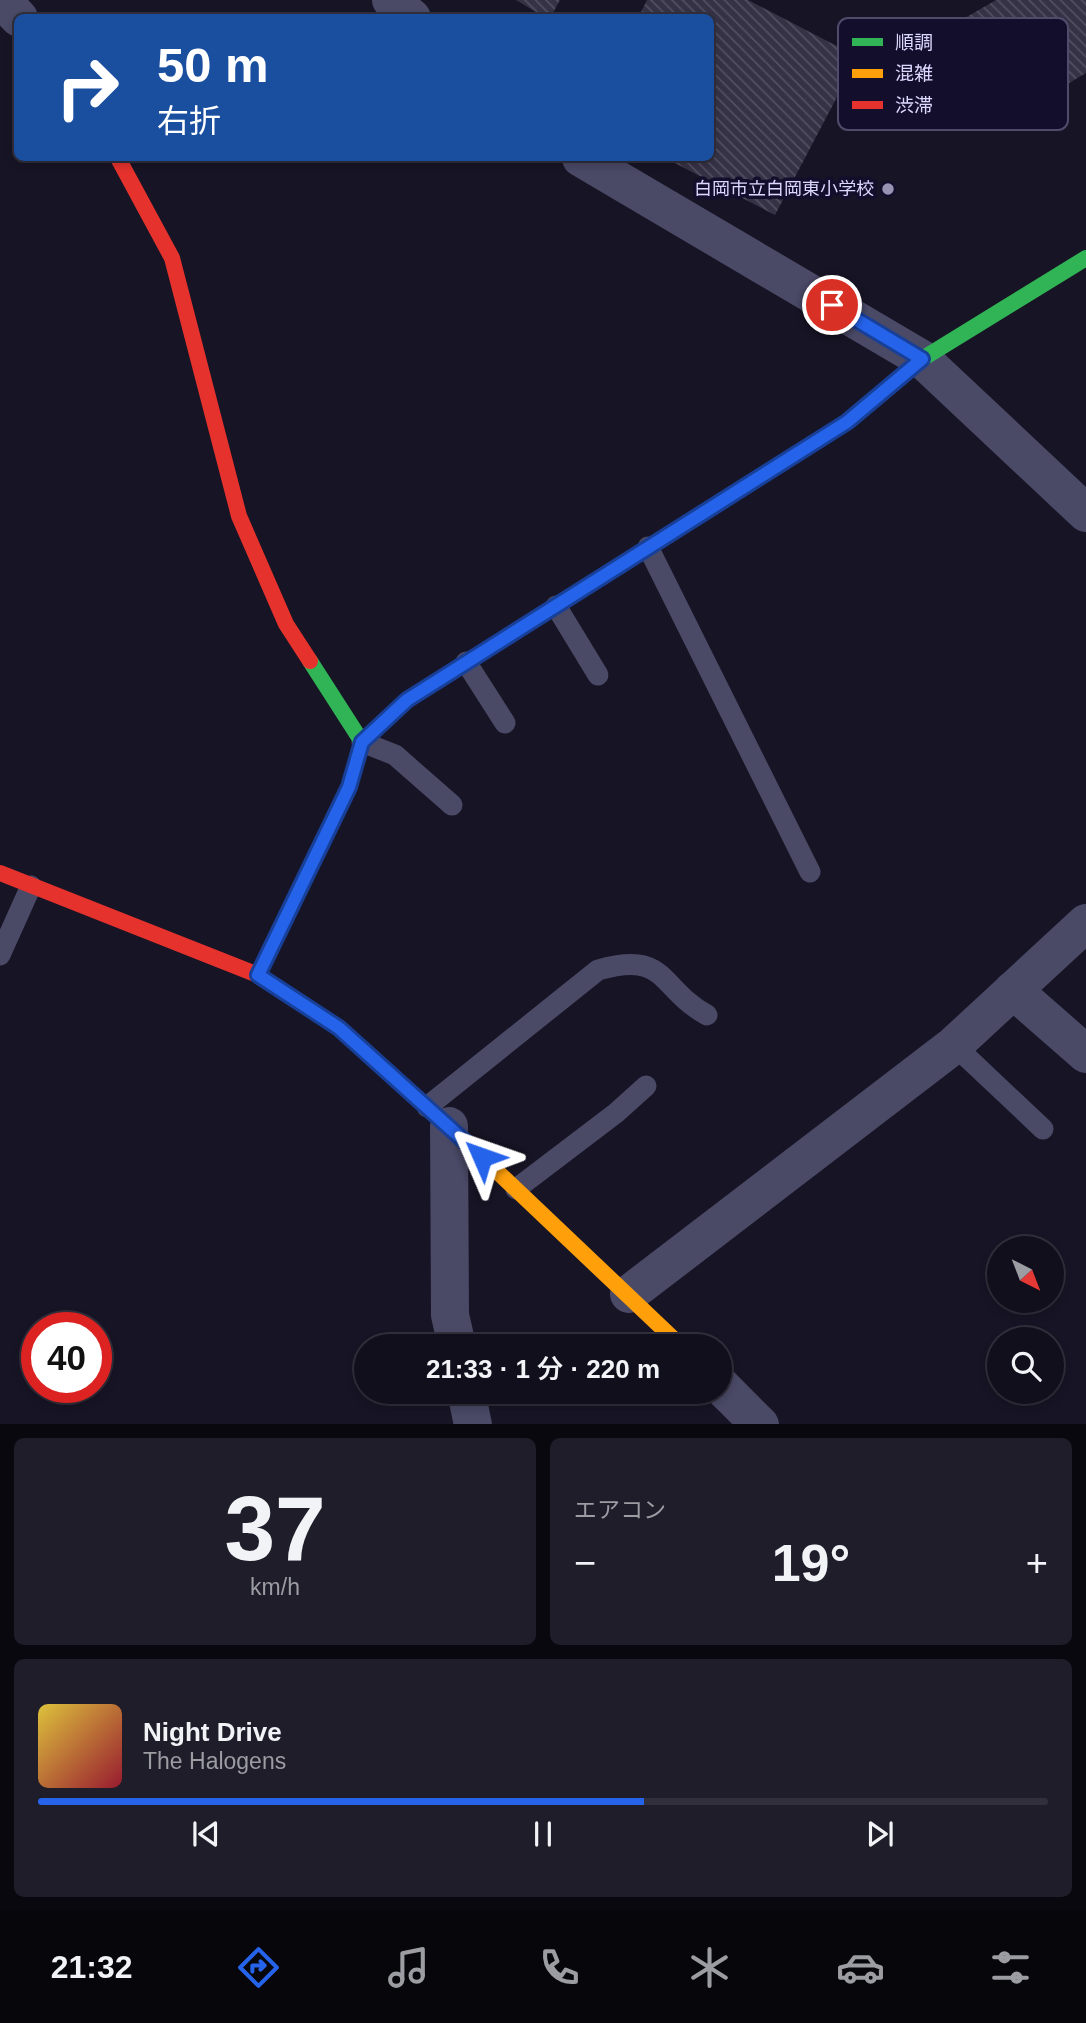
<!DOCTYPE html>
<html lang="ja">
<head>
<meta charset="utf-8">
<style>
  :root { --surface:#110f1c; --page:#1e1d29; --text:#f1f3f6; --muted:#9c9ca3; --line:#302f3b; --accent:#2563eb }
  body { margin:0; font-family:Arial,"Noto Sans JP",sans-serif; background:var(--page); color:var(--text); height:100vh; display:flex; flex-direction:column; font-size:26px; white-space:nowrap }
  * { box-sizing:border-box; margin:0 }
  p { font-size:23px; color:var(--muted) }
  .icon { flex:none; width:38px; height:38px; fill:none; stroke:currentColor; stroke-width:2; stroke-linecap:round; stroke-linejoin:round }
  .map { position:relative; height:1424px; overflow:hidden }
  .side { display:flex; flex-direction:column; gap:14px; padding:14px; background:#09080f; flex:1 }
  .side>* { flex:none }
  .top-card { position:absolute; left:14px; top:14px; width:700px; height:147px; border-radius:10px; box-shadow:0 4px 10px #0003,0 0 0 2px var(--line); background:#1a4fa0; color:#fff; overflow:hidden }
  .needle { width:46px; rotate:138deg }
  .fabs { position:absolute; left:987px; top:1236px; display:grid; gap:14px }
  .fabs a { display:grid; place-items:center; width:77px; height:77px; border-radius:50%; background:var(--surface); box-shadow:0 4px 10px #0003,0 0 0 2px var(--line); font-size:35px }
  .speed { position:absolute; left:21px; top:1312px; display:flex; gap:14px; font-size:35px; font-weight:700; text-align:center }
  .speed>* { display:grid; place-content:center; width:91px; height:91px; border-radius:50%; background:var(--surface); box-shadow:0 4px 10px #0003,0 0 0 2px var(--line); line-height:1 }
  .speed .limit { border:10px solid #d22; background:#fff; color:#111 }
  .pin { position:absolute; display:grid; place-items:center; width:60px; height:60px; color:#fff; margin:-30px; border:4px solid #fff; border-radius:50%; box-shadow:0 2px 7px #0007 }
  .me { position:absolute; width:77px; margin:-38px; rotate:313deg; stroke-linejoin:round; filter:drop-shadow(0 0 5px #0008) }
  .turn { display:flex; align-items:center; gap:24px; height:147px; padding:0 28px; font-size:32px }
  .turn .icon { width:91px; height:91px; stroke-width:2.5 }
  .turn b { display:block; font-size:49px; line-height:60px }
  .big { font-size:52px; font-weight:600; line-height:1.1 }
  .side .tile { flex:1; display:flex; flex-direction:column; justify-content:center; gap:10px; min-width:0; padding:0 24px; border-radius:10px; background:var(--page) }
  .side .dial { align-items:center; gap:0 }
  .dial b { font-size:91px; line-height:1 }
  .song { display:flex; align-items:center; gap:21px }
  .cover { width:84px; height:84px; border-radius:10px; background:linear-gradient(135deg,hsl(50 70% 55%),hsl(350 70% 35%)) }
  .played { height:7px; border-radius:4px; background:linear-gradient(90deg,var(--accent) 60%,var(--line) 60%) }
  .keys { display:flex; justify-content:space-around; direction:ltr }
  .heat { display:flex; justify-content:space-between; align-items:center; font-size:38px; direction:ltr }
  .side .tiles { flex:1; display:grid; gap:14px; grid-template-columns:1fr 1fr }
  .tile:last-child { grid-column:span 2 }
  .trip { position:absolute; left:354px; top:1334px; width:378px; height:70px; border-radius:35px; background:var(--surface); box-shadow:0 4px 10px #0003,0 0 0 2px var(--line); font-weight:600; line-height:70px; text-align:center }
  .menu { display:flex; height:112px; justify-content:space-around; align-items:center; background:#07060b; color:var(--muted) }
  .menu .icon { width:49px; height:49px }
  .menu .current { color:var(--accent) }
  .menu b { font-size:32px; color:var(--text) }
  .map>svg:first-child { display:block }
  .building { fill:url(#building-back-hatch) }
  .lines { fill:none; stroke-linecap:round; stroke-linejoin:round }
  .lane { stroke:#4a4966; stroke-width:21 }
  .street { stroke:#4a4966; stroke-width:38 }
  .fast { stroke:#30b455; stroke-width:16 }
  .slow { stroke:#ff9f0a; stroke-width:16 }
  .jam { stroke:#e5322d; stroke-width:16 }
  .route-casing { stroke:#184099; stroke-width:18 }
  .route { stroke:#2563eb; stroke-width:12 }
  .poi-dot { fill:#9893b3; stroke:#130e2b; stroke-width:2.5 }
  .labels { text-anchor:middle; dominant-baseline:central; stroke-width:7; stroke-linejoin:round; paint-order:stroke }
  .poi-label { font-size:18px; fill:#ddd8ff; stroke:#130e2b; text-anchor:end }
  .key { fill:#130e2b; stroke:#504b6b; stroke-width:2 }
  .key-label { font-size:19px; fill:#ddd8ff }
</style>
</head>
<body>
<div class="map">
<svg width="1086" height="1425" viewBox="0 0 1086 1425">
  <defs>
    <pattern id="building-back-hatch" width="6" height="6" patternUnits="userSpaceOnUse" patternTransform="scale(1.75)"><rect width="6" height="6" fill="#363246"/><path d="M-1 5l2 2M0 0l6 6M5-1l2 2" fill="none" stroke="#534f62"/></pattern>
  </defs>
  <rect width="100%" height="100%" fill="#171425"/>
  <g class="building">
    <path d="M 516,0 L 560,0 L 550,18 L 546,18 Z"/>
    <path d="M 647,0 L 748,0 L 858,57 L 775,215 L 665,158 L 710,158 L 710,18 L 638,18 Z"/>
    <path d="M 996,0 L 1086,0 L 1086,73 L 1014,116 L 958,22 Z"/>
  </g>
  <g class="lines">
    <g class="lane">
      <path d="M 648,547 L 810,872"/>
      <path d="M 556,606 L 598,675"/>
      <path d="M 466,662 L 505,723"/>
      <path d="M 362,742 L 395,755 L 452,805"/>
      <path d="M 0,955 L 31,886"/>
      <path d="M 954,1045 L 1043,1129"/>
      <path d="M 427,1107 L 598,970 C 668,950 658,988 707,1015"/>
      <path d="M 516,1189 L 616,1113 L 646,1086"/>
    </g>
    <g class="street">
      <path d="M 2,0 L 19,18"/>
      <path d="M 391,0 L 412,18"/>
      <path d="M 581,158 L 922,359 L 1086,513"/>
      <path d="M 1013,990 L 1086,1054"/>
      <path d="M 449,1126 L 450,1315 L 457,1346"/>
      <path d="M 629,1294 L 954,1045 L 1086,923"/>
      <path d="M 719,1384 L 760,1425"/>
      <path d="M 466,1391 L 473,1425"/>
    </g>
    <g class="fast">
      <path d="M 694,519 L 847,422 L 922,359 L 1086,258"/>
      <path d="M 310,661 L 362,742"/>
      <path d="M 258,975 L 349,787 L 362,742 L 373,732"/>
    </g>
    <g class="slow">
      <path d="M 373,732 L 407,700 L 694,519"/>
      <path d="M 465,1141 L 681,1346"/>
    </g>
    <g class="jam">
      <path d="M 118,158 L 172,258 L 239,516 L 286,624 L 310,661"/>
      <path d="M 0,873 L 258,975 L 339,1028 L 465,1141"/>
    </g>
  </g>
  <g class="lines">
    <g class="route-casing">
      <path id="route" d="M 482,1157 L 339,1028 L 258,975 L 349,787 L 362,742 L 407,700 L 847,422 L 922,359 L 832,305"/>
    </g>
    <use href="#route" class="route"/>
  </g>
  <circle class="poi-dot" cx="888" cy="189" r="7"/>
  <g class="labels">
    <g class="poi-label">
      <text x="874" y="189">白岡市立白岡東小学校</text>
    </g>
  </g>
  <rect x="838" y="18" width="230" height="112" rx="10" class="key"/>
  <rect x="852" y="38" width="31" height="8" fill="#30b455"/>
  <rect x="852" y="69" width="31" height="9" fill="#ff9f0a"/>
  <rect x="852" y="101" width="31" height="8" fill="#e5322d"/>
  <g class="key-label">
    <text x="895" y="49">順調</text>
    <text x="895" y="80">混雑</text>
    <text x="895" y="112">渋滞</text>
  </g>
</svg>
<div class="fabs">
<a><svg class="needle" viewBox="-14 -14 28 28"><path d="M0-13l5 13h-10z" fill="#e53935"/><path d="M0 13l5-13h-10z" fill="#9c9ca3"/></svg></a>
<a><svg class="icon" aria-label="search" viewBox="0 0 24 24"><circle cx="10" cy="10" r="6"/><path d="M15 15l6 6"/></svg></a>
</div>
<div class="speed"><div class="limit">40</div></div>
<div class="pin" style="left:832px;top:305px;background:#d93025"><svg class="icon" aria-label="arrive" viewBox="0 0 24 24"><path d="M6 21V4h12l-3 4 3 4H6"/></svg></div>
<svg class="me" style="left:482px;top:1157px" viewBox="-20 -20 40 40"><path d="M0-17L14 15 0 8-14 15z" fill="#2563eb" stroke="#fff" stroke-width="4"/></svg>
<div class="trip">21:33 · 1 分 · 220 m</div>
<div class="top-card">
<div class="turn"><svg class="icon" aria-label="right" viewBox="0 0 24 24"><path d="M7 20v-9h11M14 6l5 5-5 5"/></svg><div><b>50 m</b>右折</div></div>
</div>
</div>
<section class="side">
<div class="tiles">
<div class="tile dial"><b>37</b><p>km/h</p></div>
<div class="tile"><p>エアコン</p>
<div class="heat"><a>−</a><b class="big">19°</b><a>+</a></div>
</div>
<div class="tile">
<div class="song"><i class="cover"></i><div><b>Night Drive</b><p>The Halogens</p></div></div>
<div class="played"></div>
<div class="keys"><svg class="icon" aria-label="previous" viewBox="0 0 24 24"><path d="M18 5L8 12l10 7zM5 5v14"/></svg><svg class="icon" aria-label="pause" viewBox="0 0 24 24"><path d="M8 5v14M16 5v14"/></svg><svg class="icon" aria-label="next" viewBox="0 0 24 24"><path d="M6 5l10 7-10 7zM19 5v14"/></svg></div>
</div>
</div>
</section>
<nav class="menu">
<b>21:32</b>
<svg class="icon current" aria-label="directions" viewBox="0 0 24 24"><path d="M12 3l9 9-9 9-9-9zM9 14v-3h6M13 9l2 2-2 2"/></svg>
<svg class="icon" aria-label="music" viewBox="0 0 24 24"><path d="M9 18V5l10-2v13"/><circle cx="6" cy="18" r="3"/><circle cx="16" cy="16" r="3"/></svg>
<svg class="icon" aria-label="phone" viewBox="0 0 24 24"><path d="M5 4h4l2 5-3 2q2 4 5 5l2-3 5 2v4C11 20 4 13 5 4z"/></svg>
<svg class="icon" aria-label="climate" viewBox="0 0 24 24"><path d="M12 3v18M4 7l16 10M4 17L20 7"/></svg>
<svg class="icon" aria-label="car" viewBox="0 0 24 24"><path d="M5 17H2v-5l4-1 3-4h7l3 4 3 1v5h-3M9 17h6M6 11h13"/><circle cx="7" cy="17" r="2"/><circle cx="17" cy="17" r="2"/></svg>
<svg class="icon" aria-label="filters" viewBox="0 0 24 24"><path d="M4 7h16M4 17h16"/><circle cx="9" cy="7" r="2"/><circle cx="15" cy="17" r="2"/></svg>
</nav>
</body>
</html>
